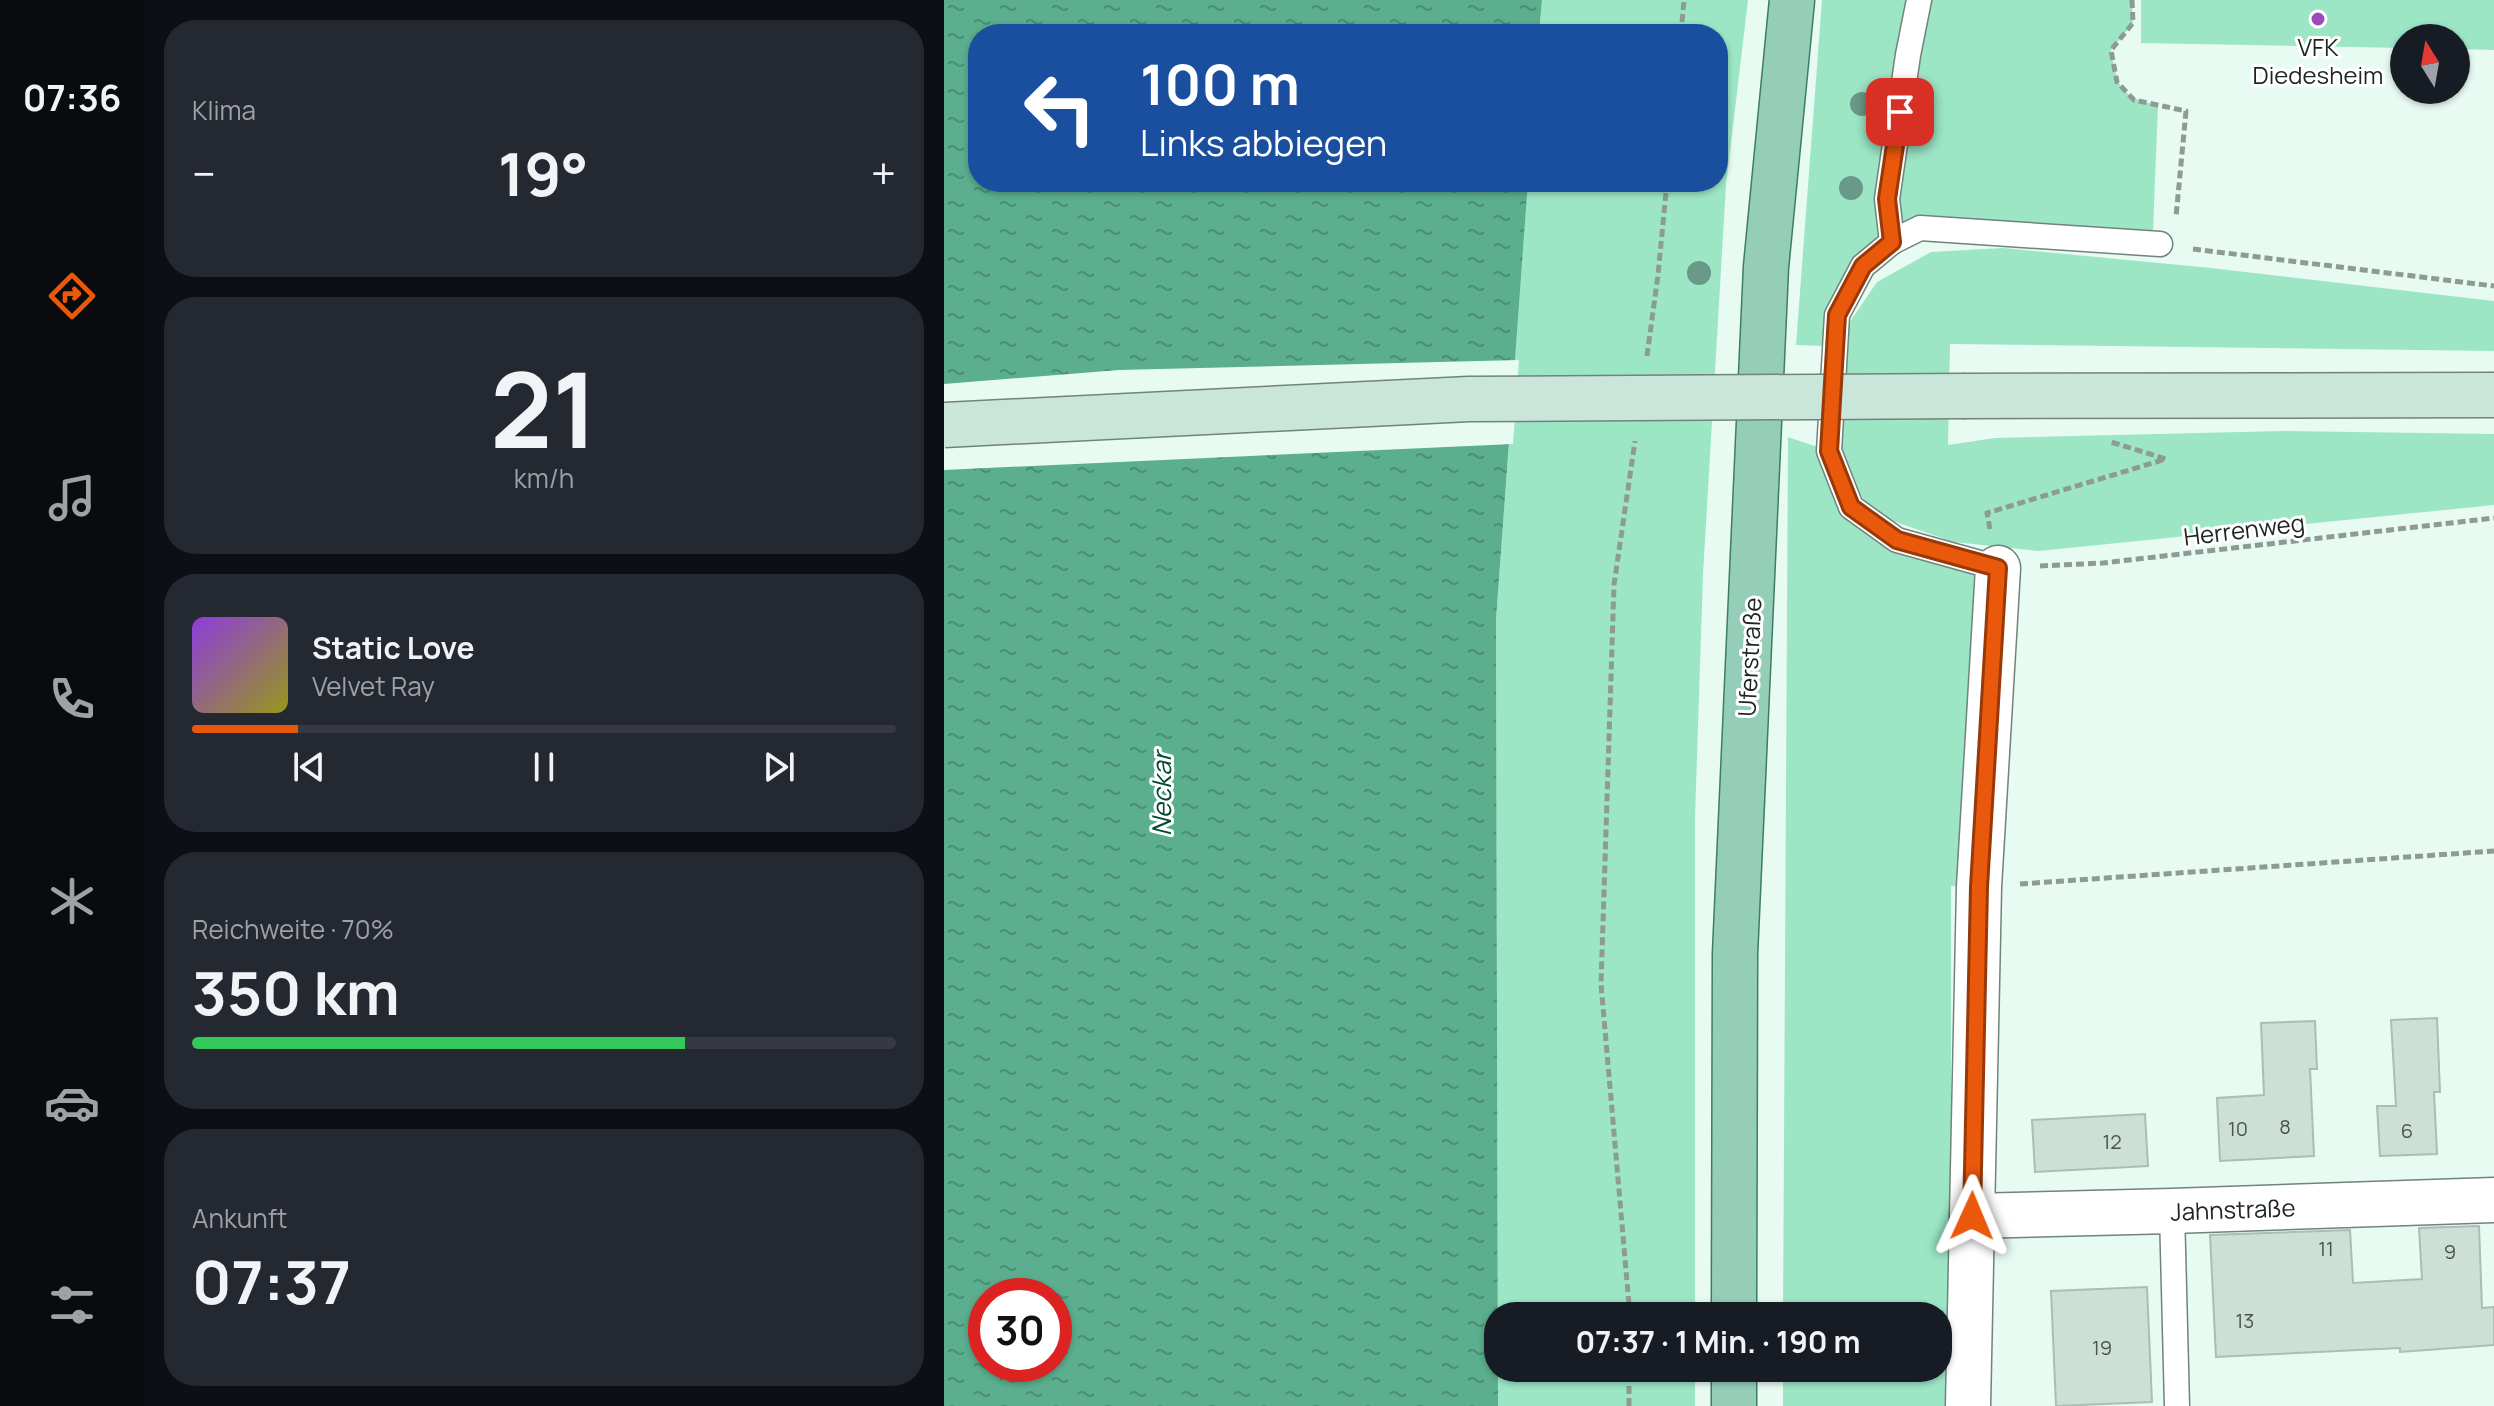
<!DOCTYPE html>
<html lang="de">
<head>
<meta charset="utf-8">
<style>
  :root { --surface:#171b24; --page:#242831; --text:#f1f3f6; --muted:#9ea1a6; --line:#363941; --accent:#ea580c }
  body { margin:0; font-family:Manrope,sans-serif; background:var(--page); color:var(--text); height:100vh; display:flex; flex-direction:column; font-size:30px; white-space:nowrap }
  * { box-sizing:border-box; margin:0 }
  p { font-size:26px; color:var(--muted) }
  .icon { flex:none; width:44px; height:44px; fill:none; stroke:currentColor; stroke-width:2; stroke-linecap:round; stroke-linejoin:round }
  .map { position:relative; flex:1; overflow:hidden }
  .panel { display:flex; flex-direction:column; gap:20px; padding:20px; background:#0d0f14; width:800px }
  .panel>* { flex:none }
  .banner { position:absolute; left:24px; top:24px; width:760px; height:168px; border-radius:32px; box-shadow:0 2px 6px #0004; background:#1a4fa0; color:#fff; overflow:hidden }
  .needle { width:52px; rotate:349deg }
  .buttons { position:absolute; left:1446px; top:24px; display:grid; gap:16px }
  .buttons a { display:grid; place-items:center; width:80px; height:80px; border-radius:50%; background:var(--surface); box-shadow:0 2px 6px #0004; font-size:40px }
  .speed { position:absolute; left:24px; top:1278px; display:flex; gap:16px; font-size:40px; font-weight:700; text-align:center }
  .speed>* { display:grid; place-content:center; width:104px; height:104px; border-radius:50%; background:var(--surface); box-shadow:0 2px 6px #0004; line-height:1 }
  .speed .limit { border:12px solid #d22; background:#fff; color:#111 }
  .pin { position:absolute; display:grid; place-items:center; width:68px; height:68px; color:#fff; margin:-34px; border-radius:16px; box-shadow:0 4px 12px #0006 }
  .me { position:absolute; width:88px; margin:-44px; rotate:1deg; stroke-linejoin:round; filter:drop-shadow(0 0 6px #0008) }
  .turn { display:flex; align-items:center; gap:28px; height:168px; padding:0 40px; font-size:36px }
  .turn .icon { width:104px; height:104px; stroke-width:2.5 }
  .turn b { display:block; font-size:56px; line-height:68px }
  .big { font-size:60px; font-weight:700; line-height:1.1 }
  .panel .widget { flex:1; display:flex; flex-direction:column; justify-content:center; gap:12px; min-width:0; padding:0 28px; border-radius:32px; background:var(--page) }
  .panel .dial { align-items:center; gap:0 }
  .dial b { font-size:104px; line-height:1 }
  .song { display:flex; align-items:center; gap:24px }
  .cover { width:96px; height:96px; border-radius:12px; background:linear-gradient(135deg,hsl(270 70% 55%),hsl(60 70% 35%)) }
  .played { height:8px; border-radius:4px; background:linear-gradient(90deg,var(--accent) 15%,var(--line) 15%) }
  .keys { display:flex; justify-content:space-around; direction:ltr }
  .heat { display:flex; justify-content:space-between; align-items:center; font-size:44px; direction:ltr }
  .charge { height:12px; border-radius:6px; background:linear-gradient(90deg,#34c759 70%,var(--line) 0) }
  .trip { position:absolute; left:540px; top:1302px; width:468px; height:80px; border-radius:32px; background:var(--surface); box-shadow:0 2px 6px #0004; font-weight:700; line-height:80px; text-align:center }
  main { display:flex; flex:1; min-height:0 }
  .dock { display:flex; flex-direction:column; width:144px; justify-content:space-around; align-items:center; background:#090b0e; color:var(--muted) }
  .dock .icon { width:56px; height:56px }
  .dock .active { color:var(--accent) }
  .dock b { font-size:36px; color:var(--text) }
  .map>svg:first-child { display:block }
  .green { fill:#9ce6c6 }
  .water { fill:url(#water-ripples); fill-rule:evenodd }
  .pier { fill:#e8fbf2 }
  .building { fill:#cde0d7; stroke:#abbdb4; stroke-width:2 }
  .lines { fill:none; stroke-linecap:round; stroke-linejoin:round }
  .lane-casing { stroke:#71837b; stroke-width:27 }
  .street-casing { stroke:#71837b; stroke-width:47 }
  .secondary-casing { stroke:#71837b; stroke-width:47 }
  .primary-casing { stroke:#3d7d64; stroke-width:47 }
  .path { stroke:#8e9b94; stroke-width:5; stroke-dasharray:8 4; stroke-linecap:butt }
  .lane { stroke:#fff; stroke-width:24 }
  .street { stroke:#fff; stroke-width:44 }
  .secondary { stroke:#cae6db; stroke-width:44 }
  .primary { stroke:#94ceb8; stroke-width:44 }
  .secondary-bridge-casing { stroke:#71837b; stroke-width:47; stroke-linecap:butt }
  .secondary-bridge { stroke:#cae6db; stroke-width:44 }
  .tree { fill:#689989 }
  .route-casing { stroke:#983908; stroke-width:20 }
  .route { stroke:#ea580c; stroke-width:14 }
  .poi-dot { fill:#9d4bbb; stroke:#fff; stroke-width:3 }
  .labels { text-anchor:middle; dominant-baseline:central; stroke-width:6; stroke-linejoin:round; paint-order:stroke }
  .number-label { font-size:20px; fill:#4a544e }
  .poi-label { font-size:24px; fill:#1e2521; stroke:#fff }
  .street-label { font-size:24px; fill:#1e2521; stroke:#fff }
  .water-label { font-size:26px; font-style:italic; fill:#024c36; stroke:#fff }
</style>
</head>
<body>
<main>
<nav class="dock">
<b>07:36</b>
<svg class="icon active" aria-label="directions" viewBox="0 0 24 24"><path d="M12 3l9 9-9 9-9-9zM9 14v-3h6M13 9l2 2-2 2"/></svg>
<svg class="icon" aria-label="music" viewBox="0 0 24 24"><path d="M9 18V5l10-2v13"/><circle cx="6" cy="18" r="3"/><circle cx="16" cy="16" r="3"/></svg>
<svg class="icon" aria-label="phone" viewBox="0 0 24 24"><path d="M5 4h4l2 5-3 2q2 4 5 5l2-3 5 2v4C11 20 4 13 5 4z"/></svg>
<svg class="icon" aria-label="climate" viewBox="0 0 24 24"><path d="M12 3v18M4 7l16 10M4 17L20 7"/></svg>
<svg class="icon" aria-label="car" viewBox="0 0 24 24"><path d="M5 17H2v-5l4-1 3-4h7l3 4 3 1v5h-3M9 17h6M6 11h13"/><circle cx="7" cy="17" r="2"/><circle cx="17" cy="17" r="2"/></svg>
<svg class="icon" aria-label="filters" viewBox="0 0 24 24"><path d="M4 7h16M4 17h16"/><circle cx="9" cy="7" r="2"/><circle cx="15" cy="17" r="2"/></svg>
</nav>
<section class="panel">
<div class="widget"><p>Klima</p>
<div class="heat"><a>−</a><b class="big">19°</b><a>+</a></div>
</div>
<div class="widget dial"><b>21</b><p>km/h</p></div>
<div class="widget">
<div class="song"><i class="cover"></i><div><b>Static Love</b><p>Velvet Ray</p></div></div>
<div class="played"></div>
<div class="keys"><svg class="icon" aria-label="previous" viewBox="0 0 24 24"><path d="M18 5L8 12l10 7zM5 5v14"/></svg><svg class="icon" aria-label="pause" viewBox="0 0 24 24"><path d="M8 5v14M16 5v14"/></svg><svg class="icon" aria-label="next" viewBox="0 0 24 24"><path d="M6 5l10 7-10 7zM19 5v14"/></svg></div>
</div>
<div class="widget"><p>Reichweite · 70%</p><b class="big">350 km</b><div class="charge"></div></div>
<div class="widget"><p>Ankunft</p><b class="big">07:37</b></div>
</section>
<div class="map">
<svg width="1550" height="1406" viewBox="0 0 1550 1406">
  <defs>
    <pattern id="water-ripples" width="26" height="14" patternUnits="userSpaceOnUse" patternTransform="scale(2)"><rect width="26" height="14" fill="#5baf8e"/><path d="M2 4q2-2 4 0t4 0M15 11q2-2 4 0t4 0" fill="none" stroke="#4b8e74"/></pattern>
  </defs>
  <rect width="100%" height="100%" fill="#e8fbf2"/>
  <g class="green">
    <path d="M 598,0 L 804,0 L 782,185 L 759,574 L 751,818 L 751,1316 L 554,1316 L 554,1368 L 751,1368 L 751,1406 L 554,1406 L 552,620 L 584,182 L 774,182 L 774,34 L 595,34 Z"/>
    <path d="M 878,0 L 1188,0 L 1189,23 L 1167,50 C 1173,86 1176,98 1214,105 L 1209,231 L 1216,244 L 975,228 L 919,266 L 877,346 L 852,345 Z"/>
    <path d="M 1197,0 L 1550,0 L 1550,50 L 1512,49 L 1512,38 L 1460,38 L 1460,48 L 1197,43 Z"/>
    <path d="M 1059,248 L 1267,268 L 1550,301 L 1550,351 L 1006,344 L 1004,445 L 1051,438 L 1338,431 L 1550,434 L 1550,505 L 1095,551 L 1010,542 L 937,517 L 910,489 L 895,445 L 901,329 L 933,282 L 987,252 Z"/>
    <path d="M 844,437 L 885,451 L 908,507 L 953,540 L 1054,568 L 1035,887 L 1007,886 L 1007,1406 L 839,1406 L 839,1368 L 994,1368 L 994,1316 L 839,1316 Z"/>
  </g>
  <path class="water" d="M 0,0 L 598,0 L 595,34 L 34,34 L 34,182 L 584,182 L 552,620 L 554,1406 L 0,1406 ZM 42,1296 L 110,1296 L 110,1364 L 42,1364 Z"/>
  <path class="pier" d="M 575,360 L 569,444 L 0,470 L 0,384 L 175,370 Z"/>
  <g class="building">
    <path d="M 1493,1018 L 1496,1092 L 1490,1092 L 1493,1154 L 1436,1156 L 1433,1106 L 1452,1106 L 1447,1020 Z"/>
    <path d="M 1371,1021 L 1373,1069 L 1366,1069 L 1370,1156 L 1276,1161 L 1273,1098 L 1320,1095 L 1317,1023 Z"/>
    <path d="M 1201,1114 L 1204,1166 L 1091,1172 L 1088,1120 Z"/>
    <path d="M 1535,1226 L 1538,1308 L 1550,1307 L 1550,1345 L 1456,1352 L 1456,1348 L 1272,1357 L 1266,1235 L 1406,1230 L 1409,1283 L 1478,1279 L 1475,1228 Z"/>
    <path d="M 1203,1287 L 1208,1402 L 1112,1406 L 1107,1291 Z"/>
  </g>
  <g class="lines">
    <g class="lane-casing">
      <g id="lane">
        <path d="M 948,242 L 943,199 L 964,55 L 975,0"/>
        <path d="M 1054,568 L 953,540 L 907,507 L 885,451 L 893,315 L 919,266 L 948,242 L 976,228 L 1216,244"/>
        <path d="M 1228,1211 L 1233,1406"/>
      </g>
    </g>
    <g class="street-casing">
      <g id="street">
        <path d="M 1028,1216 L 1228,1211 L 1550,1200"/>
        <path d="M 1024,1406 L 1035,887 L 1054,568"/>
      </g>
    </g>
    <g class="secondary-casing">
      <path id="secondary" d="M 1021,396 L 1550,395"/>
    </g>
    <g class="primary-casing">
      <g id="primary">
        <path d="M 790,1316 L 791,954 L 822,267 L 848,0"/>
        <path d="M 790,1406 L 790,1368"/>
      </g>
    </g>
    <g class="path">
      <path d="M 1188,0 L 1189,23 L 1167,50 L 1173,82 L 1190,100 L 1242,111 L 1232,217"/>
      <path d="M 737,34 L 740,0"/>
      <path d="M 1249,249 L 1550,286"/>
      <path d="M 703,356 L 714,275 L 723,182"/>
      <path d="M 1046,529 L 1043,513 L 1222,459 L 1167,442"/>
      <path d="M 1096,566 L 1159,563 L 1550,518"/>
      <path d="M 1076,884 L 1550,851"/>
      <path d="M 686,1316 L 657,984 L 670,585 L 691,441"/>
      <path d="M 685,1406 L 685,1368"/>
    </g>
    <use href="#lane" class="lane"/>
    <use href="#street" class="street"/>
    <use href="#secondary" class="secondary"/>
    <use href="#primary" class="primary"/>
    <g class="secondary-bridge-casing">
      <path id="secondary-bridge" d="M 0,425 L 525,399 L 1021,396"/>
    </g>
    <use href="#secondary-bridge" class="secondary-bridge"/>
  </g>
  <g class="tree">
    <circle cx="918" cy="104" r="12"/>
    <circle cx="907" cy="188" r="12"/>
    <circle cx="755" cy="273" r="12"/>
  </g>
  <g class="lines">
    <g class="route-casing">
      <path id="route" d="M 956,112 L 943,199 L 948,242 L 919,266 L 893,315 L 885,451 L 907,507 L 953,540 L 1054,568 L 1035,887 L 1028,1216"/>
    </g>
    <use href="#route" class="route"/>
  </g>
  <circle class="poi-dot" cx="1374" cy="19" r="8"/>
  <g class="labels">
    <g class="number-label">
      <text x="1341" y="1126">8</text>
      <text x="1294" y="1128">10</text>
      <text x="1463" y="1130">6</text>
      <text x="1168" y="1141">12</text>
      <text x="1382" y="1248">11</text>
      <text x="1506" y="1251">9</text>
      <text x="1301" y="1320">13</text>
      <text x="1158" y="1347">19</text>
    </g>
    <g class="poi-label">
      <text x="1374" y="46">VFK<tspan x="1374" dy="28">Diedesheim</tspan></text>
    </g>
    <g class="street-label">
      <text transform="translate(1300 529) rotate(-7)">Herrenweg</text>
      <text transform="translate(805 657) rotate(-87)">Uferstraße</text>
      <text transform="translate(1289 1209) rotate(-2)">Jahnstraße</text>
    </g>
    <g class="water-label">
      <text transform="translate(217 794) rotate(-90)">Neckar</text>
    </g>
  </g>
</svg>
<div class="buttons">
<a><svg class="needle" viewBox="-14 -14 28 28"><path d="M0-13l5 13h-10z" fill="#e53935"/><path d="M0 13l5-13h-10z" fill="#9ea1a6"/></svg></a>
</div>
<div class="speed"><div class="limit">30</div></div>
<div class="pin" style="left:956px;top:112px;background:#d93025"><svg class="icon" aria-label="arrive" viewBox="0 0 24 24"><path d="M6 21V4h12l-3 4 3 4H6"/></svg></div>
<svg class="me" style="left:1028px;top:1216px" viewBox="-20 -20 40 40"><path d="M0-17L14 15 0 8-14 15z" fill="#ea580c" stroke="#fff" stroke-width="4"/></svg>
<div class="trip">07:37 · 1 Min. · 190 m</div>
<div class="banner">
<div class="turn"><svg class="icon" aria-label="left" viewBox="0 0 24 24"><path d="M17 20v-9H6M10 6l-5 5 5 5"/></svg><div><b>100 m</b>Links abbiegen</div></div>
</div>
</div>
</main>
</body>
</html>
